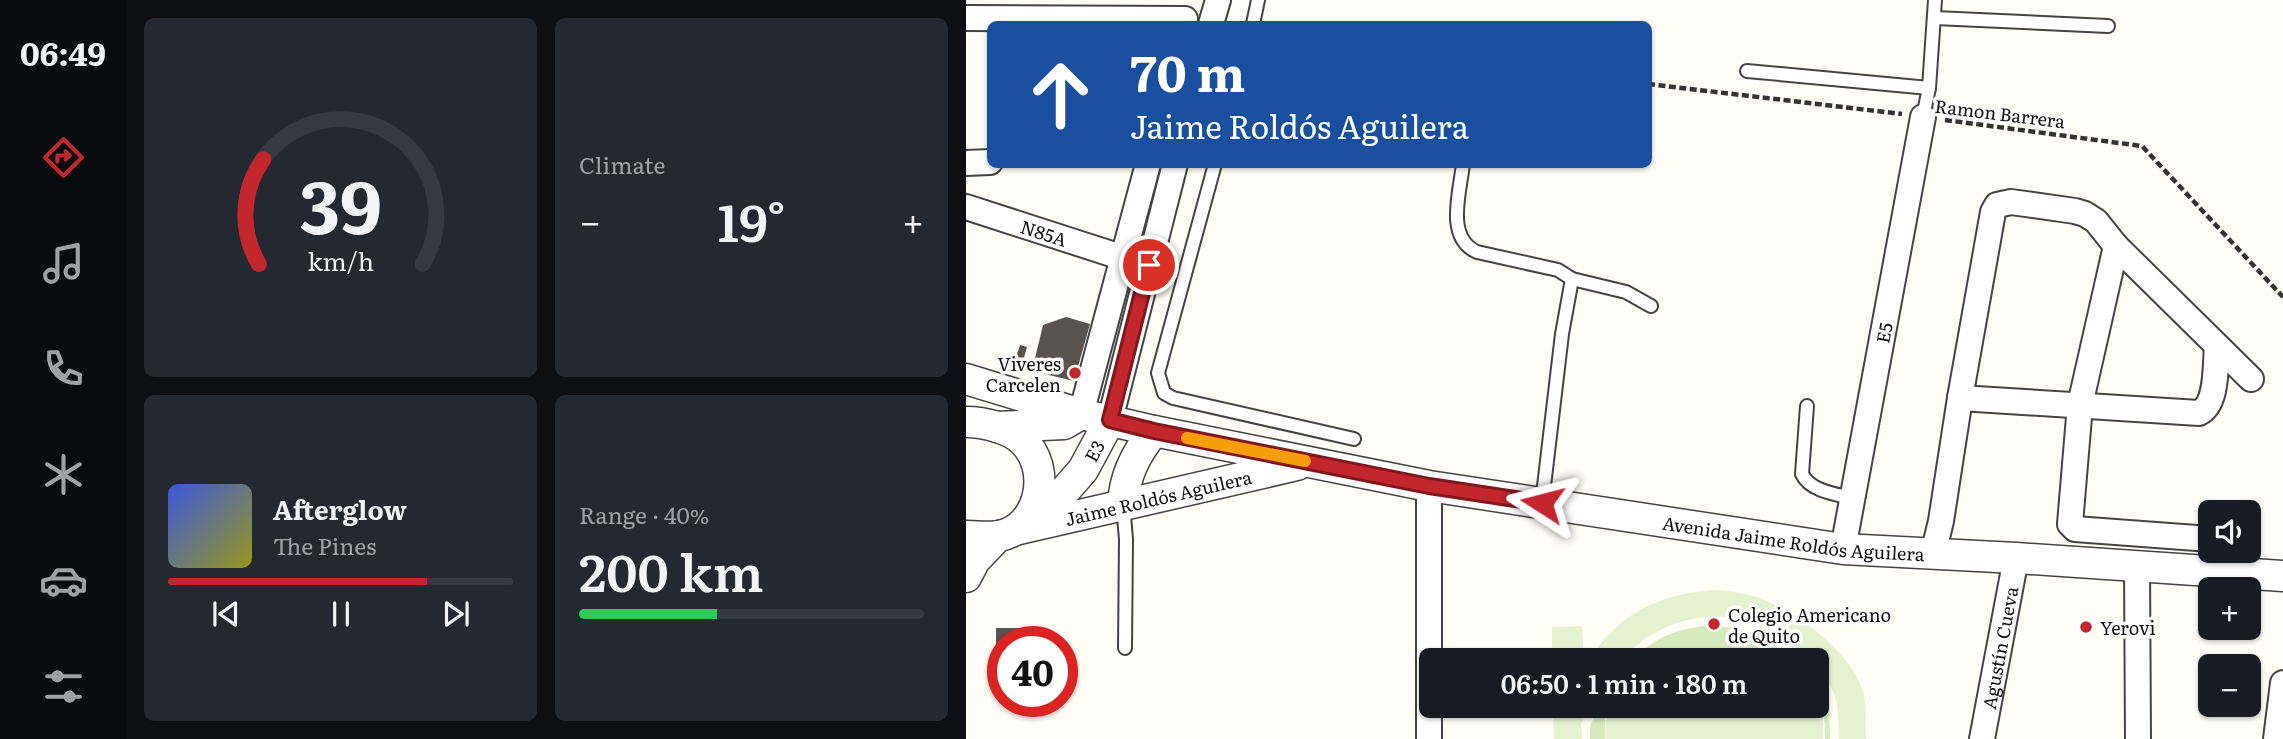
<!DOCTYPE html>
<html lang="en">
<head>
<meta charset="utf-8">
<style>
  :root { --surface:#171b24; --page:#242831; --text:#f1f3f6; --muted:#9ea1a6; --line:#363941; --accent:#c4262e }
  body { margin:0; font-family:Literata,serif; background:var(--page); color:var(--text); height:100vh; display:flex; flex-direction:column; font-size:26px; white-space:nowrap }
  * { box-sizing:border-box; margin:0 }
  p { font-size:23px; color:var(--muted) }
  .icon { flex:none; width:38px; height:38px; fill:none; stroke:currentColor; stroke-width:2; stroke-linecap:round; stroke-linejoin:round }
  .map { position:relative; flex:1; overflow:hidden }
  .details { display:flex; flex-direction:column; gap:18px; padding:18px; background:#0d0f14; width:840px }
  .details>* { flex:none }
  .guide { position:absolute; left:21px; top:21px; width:665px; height:147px; border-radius:10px; box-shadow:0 2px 5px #0004; background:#1a4fa0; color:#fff; overflow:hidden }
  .buttons { position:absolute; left:1232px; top:500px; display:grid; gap:14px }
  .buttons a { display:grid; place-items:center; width:63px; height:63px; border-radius:10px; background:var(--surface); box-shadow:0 2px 5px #0004; font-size:35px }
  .speed { position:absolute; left:21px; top:626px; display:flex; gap:14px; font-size:35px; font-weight:700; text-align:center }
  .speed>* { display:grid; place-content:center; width:91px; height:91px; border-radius:50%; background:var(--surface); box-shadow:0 2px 5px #0004; line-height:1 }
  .speed .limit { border:10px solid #d22; background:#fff; color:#111 }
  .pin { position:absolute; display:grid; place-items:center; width:60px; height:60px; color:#fff; margin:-30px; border:4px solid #fff; border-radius:50%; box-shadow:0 2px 7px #0007 }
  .me { position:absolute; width:77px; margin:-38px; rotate:279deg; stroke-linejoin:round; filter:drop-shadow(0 0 5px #0008) }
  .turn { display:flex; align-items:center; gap:24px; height:147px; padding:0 28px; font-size:32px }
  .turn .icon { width:91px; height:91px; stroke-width:2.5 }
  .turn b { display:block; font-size:49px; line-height:60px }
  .big { font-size:52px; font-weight:600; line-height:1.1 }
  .details .card { flex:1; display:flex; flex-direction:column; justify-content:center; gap:10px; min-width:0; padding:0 24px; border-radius:10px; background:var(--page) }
  .details .dial { align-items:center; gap:0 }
  .dial svg { height:182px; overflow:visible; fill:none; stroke:var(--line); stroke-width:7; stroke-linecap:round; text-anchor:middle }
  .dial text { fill:var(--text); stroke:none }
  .song { display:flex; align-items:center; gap:21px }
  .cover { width:84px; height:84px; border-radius:10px; background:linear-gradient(135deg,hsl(230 70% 55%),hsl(60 70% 35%)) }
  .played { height:7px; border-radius:4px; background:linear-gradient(90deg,var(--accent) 75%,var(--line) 75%) }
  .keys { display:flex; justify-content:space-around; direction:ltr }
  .heat { display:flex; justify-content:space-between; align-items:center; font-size:38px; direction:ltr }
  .charge { height:10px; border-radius:5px; background:linear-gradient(90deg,#34c759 40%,var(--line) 0) }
  .details .tiles { flex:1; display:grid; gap:18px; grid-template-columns:repeat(2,1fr) }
  .trip { position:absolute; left:453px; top:648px; width:410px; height:70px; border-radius:10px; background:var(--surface); box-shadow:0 2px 5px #0004; font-weight:600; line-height:70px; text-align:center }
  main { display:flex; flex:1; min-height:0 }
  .tabs { display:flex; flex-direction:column; width:126px; justify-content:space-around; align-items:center; background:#090b0e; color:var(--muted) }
  .tabs .icon { width:49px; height:49px }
  .tabs .on { color:var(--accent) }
  .tabs b { font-size:32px; color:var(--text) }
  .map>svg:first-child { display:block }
  .green { fill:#d5ebbd }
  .pitch { fill:#e6f2cf }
  .building { fill:#5a524d }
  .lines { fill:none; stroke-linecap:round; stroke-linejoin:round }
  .service-casing { stroke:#444; stroke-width:16 }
  .minor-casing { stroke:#444; stroke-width:28 }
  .tertiary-casing { stroke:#444; stroke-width:33 }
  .path { stroke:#333; stroke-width:4.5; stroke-dasharray:7 3.5; stroke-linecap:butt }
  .service { stroke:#fff; stroke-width:12 }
  .minor { stroke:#fff; stroke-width:24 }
  .tertiary { stroke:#fff; stroke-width:30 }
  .route-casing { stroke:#7f191e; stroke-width:18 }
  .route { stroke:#c4262e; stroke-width:12 }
  .slow { stroke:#f59e0b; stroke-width:12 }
  .poi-dot { fill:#c4262e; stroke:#fff; stroke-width:2.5 }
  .labels { text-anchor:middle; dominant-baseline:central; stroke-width:7; stroke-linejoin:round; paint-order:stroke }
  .street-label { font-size:18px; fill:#111; stroke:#fff }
  .poi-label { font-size:18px; fill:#111; stroke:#fff; text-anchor:start }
</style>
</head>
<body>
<main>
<nav class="tabs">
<b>06:49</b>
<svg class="icon on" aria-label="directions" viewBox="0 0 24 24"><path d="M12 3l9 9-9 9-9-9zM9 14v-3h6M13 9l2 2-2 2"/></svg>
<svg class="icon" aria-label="music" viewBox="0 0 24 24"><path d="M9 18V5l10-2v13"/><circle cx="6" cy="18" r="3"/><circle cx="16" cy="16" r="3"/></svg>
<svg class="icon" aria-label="phone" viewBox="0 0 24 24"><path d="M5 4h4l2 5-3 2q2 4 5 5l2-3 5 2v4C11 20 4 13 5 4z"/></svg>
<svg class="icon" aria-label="climate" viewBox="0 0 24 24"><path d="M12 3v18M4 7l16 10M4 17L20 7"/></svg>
<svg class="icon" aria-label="car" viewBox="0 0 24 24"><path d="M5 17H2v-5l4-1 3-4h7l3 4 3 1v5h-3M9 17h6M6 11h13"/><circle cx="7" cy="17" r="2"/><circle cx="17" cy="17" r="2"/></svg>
<svg class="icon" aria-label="filters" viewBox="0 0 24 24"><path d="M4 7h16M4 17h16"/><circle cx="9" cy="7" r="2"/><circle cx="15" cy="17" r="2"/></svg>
</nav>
<section class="details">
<div class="tiles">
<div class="card dial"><svg viewBox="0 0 100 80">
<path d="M14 69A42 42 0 1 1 86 69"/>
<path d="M14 69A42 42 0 0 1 16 23" stroke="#c4262e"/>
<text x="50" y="56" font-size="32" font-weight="700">39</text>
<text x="50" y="72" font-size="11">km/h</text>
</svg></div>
<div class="card"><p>Climate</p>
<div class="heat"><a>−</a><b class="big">19°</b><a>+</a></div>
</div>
<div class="card">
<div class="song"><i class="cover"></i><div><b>Afterglow</b><p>The Pines</p></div></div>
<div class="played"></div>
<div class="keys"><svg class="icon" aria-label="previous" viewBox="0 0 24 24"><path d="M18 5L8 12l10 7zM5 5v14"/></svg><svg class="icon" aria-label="pause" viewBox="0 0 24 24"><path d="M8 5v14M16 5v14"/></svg><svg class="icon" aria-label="next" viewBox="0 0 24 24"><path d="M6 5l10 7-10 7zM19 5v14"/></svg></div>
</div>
<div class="card"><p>Range · 40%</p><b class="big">200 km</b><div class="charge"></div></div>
</div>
</section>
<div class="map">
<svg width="1317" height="739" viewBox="0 0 1317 739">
  <rect width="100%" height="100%" fill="#fffdf5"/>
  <g class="green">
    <path d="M 748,625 C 780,629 803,638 827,660 L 667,660 C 688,636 717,627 748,625 Z"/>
    <path d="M 851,681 L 863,703 L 864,739 L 859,739 L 858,710 L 639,711 L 639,739 L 624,739 L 624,726 L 634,705 L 850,705 Z"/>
  </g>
  <g class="pitch">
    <path d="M 749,590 C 765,591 781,593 796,599 C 832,613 891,656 898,696 C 901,710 899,725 900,739 L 873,739 C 872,706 874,694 851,668 L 850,660 L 841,660 C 828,649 817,638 802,630 C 751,603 693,619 655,660 L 623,660 C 653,612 694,594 749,590 Z"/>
    <path d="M 616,626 L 618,660 L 586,660 L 586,627 Z"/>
    <path d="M 587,705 L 624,705 L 615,724 L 616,739 L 588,739 Z"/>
    <path d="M 857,711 L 857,739 L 640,739 L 640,713 Z"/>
  </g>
  <g class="building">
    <path d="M 100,317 L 124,324 L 108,381 L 66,371 L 77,325 Z"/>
    <path d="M 54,345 L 61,347 L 56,365 L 48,363 Z"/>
    <path d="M 30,628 L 68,628 L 68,642 L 37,642 L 37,687 L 30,687 Z"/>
  </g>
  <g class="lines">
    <g class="service-casing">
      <g id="service">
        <path d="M 969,18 L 1142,26"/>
        <path d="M 287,24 L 292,0"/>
        <path d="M 781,71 L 963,88"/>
        <path d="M 957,117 L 963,88 L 969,0"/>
        <path d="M 249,164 L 192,373 L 198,393 L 207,398 L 388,439"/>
        <path d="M 497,164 C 494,192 479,238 511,252 L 592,270 L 606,279"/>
        <path d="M 841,406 L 836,474 C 844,491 869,494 886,498"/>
        <path d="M 576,503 L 596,334 L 606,279 L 660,292 L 685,306"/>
        <path d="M 157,505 L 160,539 L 159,648"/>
      </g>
    </g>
    <g class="minor-casing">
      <g id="minor">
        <path d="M 0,18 L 219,19"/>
        <path d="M 245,24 L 252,0"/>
        <path d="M 0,163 L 24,162"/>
        <path id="s1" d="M 0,207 L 158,258"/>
        <path d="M 1150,246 L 1114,405 L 1104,524 L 1109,529 L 1244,539"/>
        <path d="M 994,398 L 1233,413 C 1252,404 1249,366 1251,347"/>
        <path d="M 115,414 L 182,164"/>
        <path d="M 144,420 L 209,164"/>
        <path d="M 463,486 L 463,739"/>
        <path id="s2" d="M 877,549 L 957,117"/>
        <path d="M 967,554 L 975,521 L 994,398 L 1027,212 L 1031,205 L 1045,202 L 1109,211 L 1119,214 L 1130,221 L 1150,246 L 1285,379"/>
        <path d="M 1171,566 L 1172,739"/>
        <path id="s3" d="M 1016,739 L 1050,558"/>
        <path d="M 1310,739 L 1317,683"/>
      </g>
    </g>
    <g class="tertiary-casing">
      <g id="tertiary">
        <path id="s4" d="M 0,379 L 115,414 L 188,431 L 463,486 L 877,549 L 1050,558 L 1317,576"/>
        <path d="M 0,422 C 18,422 43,428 56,440 C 87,468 75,528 33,536 C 23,538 10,536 0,536"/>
        <path d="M 31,427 L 98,424 L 115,414"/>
        <path d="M 157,505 C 158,476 170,453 188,431"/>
        <path id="s5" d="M 66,512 L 96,494 L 117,470 L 144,420"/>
        <path id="s6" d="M 49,530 L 331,465"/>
        <path d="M 0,577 L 9,560 L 32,536"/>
      </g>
    </g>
    <g class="path">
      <path d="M 682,84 L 936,114"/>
      <path d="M 979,120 L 1176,146 L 1317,297"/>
    </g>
    <use href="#service" class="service"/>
    <use href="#minor" class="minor"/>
    <use href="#tertiary" class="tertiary"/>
  </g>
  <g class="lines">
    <g class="route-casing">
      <path id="route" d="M 183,265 L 144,420 L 188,431 L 463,486 L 576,503"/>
    </g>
    <use href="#route" class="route"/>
    <path class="slow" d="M 221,438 L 339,461"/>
  </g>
  <g class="poi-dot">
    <circle cx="109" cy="373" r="7"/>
    <circle cx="748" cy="624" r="7"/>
    <circle cx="1120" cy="627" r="7"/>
  </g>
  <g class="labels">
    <g class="street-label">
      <text transform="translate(1034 113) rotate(7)">Ramon Barrera</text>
      <text stroke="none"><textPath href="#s1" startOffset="82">N85A</textPath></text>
      <text stroke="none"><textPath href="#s2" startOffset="220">E5</textPath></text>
      <text stroke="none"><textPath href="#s5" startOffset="89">E3</textPath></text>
      <text stroke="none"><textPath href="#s6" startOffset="147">Jaime Roldós Aguilera</textPath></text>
      <text stroke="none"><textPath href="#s4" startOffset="844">Avenida Jaime Roldós Aguilera</textPath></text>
      <text stroke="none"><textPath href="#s3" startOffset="93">Agustín Cueva</textPath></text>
    </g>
    <g class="poi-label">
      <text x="95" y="363" text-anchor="end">Viveres<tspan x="95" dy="21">Carcelen</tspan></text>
      <text x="762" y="614">Colegio Americano<tspan x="762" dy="21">de Quito</tspan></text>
      <text x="1134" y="627">Yerovi</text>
    </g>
  </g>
</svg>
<div class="buttons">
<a><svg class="icon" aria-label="sound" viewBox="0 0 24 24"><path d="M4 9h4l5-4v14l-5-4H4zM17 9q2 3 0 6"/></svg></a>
<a>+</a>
<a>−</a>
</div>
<div class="speed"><div class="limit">40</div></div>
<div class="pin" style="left:183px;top:265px;background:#d93025"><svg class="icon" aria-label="arrive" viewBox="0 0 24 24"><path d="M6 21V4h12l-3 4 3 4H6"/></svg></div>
<svg class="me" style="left:576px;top:503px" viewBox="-20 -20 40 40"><path d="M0-17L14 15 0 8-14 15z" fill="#c4262e" stroke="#fff" stroke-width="4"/></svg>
<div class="trip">06:50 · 1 min · 180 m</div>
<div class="guide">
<div class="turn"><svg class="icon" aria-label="ahead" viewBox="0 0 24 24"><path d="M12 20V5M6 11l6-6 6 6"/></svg><div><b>70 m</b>Jaime Roldós Aguilera</div></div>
</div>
</div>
</main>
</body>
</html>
